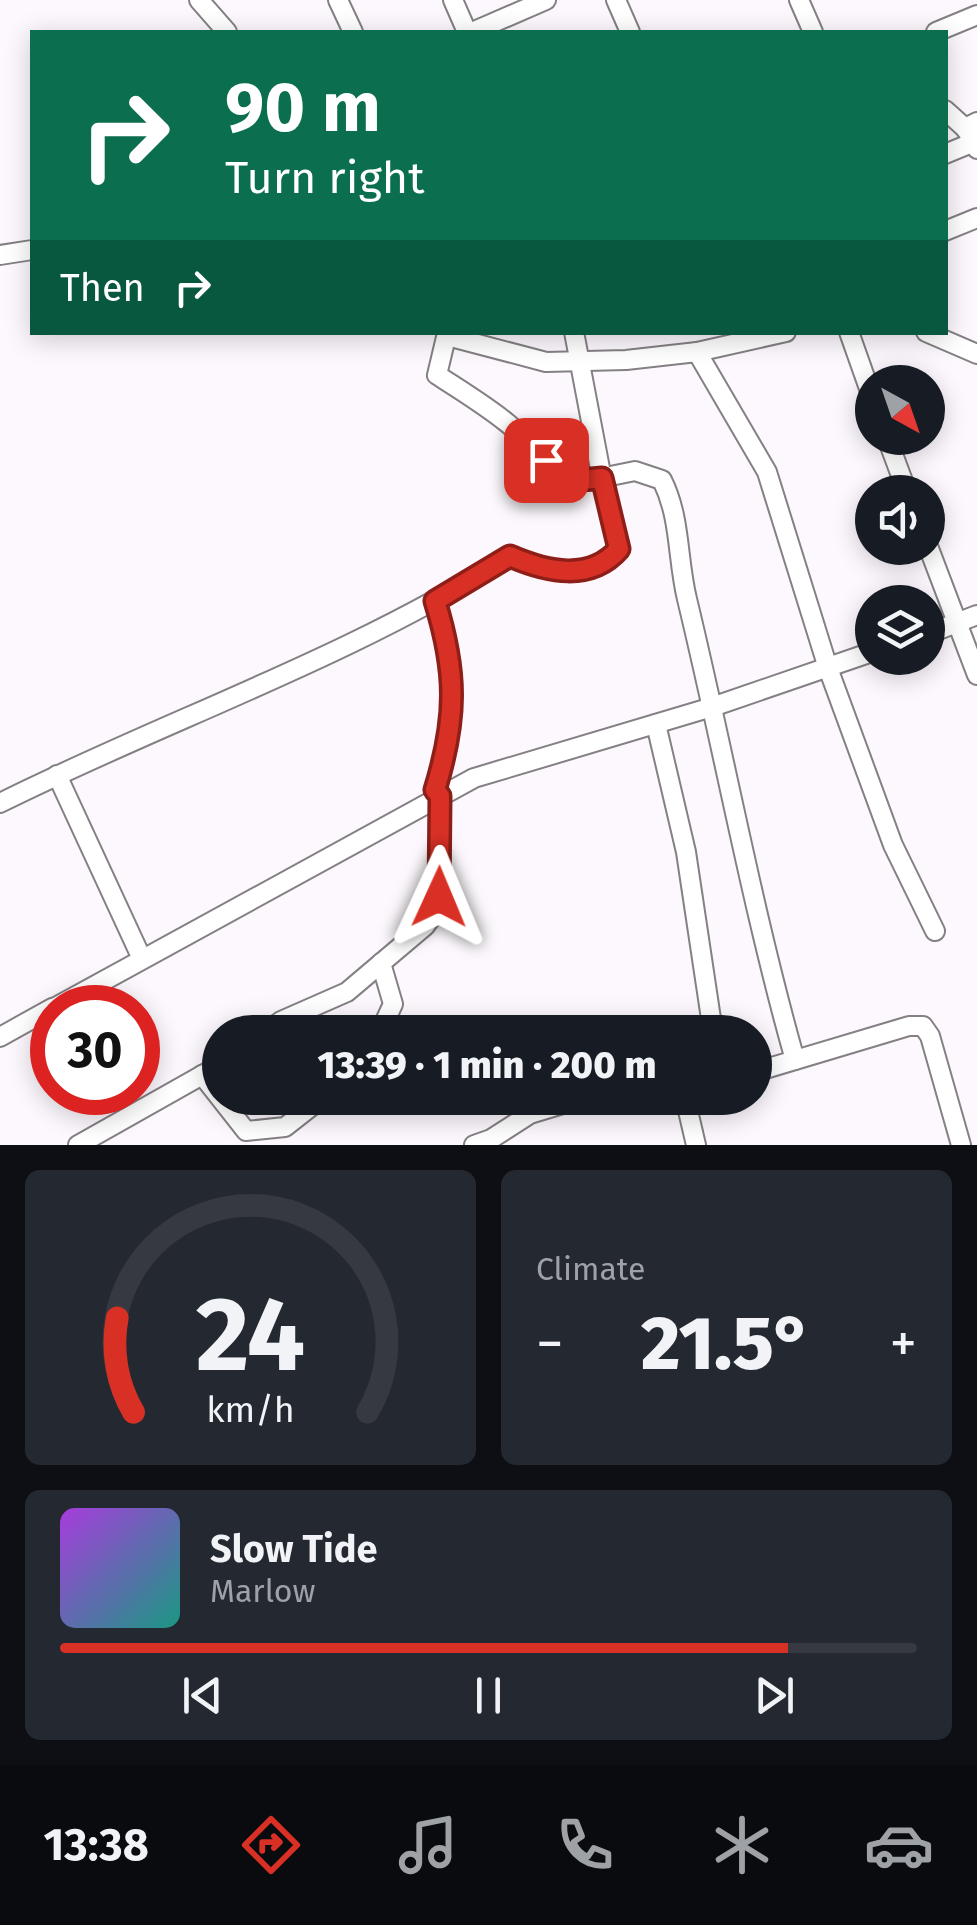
<!DOCTYPE html>
<html lang="en">
<head>
<meta charset="utf-8">
<style>
  :root { --surface:#171b24; --page:#242831; --text:#f1f3f6; --muted:#9ea1a6; --line:#363941; --accent:#d93025 }
  body { margin:0; font-family:"Fira Sans",sans-serif; background:var(--page); color:var(--text); height:100vh; display:flex; flex-direction:column; font-size:38px; white-space:nowrap }
  * { box-sizing:border-box; margin:0 }
  p { font-size:32px; color:var(--muted) }
  .icon { flex:none; width:55px; height:55px; fill:none; stroke:currentColor; stroke-width:2; stroke-linecap:round; stroke-linejoin:round }
  .map { position:relative; height:1145px; overflow:hidden }
  .sheet { display:flex; flex-direction:column; gap:25px; padding:25px; background:#0d0f14; flex:1 }
  .sheet>* { flex:none }
  .banner { position:absolute; left:30px; top:30px; width:918px; height:305px; border-radius:0px; box-shadow:0 5px 25px #0003; background:#0b6e4f; color:#fff; overflow:hidden }
  .needle { width:65px; rotate:140deg }
  .tools { position:absolute; left:855px; top:365px; display:grid; gap:20px }
  .tools a { display:grid; place-items:center; width:90px; height:90px; border-radius:50%; background:var(--surface); box-shadow:0 5px 25px #0003; font-size:50px }
  .speed { position:absolute; left:30px; top:985px; display:flex; gap:20px; font-size:50px; font-weight:700; text-align:center }
  .speed>* { display:grid; place-content:center; width:130px; height:130px; border-radius:50%; background:var(--surface); box-shadow:0 5px 25px #0003; line-height:1 }
  .speed .limit { border:15px solid #d22; background:#fff; color:#111 }
  .pin { position:absolute; display:grid; place-items:center; width:85px; height:85px; color:#fff; margin:-42px; border-radius:20px; box-shadow:0 5px 15px #0006 }
  .me { position:absolute; width:110px; margin:-55px; rotate:1deg; stroke-linejoin:round; filter:drop-shadow(0 0 8px #0008) }
  .turn { display:flex; align-items:center; gap:35px; height:210px; padding:0 30px; font-size:45px }
  .turn .icon { width:130px; height:130px; stroke-width:2.5 }
  .turn b { display:block; font-size:70px; line-height:85px }
  .then { display:flex; align-items:center; height:95px; padding:0 30px; background:#0003; gap:20px; font-size:38px }
  .big { font-size:75px; font-weight:800; line-height:1.1 }
  .sheet .tile { flex:1; display:flex; flex-direction:column; justify-content:center; gap:15px; min-width:0; padding:0 35px; border-radius:15px; background:var(--page) }
  .sheet .dial { align-items:center; gap:0 }
  .dial svg { height:260px; overflow:visible; fill:none; stroke:var(--line); stroke-width:7; stroke-linecap:round; text-anchor:middle }
  .dial text { fill:var(--text); stroke:none }
  .song { display:flex; align-items:center; gap:30px }
  .cover { width:120px; height:120px; border-radius:15px; background:linear-gradient(135deg,hsl(280 70% 55%),hsl(170 70% 35%)) }
  .played { height:10px; border-radius:5px; background:linear-gradient(90deg,var(--accent) 85%,var(--line) 85%) }
  .keys { display:flex; justify-content:space-around; direction:ltr }
  .heat { display:flex; justify-content:space-between; align-items:center; font-size:55px; direction:ltr }
  .sheet .tiles { flex:1; display:grid; gap:25px; grid-template-columns:1fr 1fr }
  .tile:last-child { grid-column:span 2 }
  .trip { position:absolute; left:202px; top:1015px; width:570px; height:100px; border-radius:50px; background:var(--surface); box-shadow:0 5px 25px #0003; font-weight:800; line-height:100px; text-align:center }
  .dock { display:flex; height:160px; justify-content:space-around; align-items:center; background:#090b0e; color:var(--muted) }
  .dock .icon { width:70px; height:70px }
  .dock .on { color:var(--accent) }
  .dock b { font-size:45px; color:var(--text) }
  .map>svg:first-child { display:block }
  .lines { fill:none; stroke-linecap:round; stroke-linejoin:round }
  .street-casing { stroke:#848084; stroke-width:22 }
  .street { stroke:#fff; stroke-width:18 }
  .route-casing { stroke:#8d1f18; stroke-width:25 }
  .route { stroke:#d93025; stroke-width:18 }
</style>
</head>
<body>
<div class="map">
<svg width="977" height="1145" viewBox="0 0 977 1145">
  <rect width="100%" height="100%" fill="#fcf8fd"/>
  <g class="lines">
    <g class="street-casing">
      <g id="street">
        <path d="M 199,0 L 227,32"/>
        <path d="M 338,0 L 353,32"/>
        <path d="M 453,0 L 467,32"/>
        <path d="M 616,0 L 630,32"/>
        <path d="M 799,0 L 813,32"/>
        <path d="M 472,32 L 546,0"/>
        <path d="M 936,32 L 977,15"/>
        <path d="M 945,110 L 965,128"/>
        <path d="M 974,142 L 965,128 L 977,122"/>
        <path d="M 945,154 L 974,142 L 977,149"/>
        <path d="M 945,231 L 977,218"/>
        <path d="M 0,255 L 32,250"/>
        <path d="M 447,332 L 455,338 L 546,362 L 626,360 L 697,352 L 786,332"/>
        <path d="M 849,332 L 872,397"/>
        <path d="M 926,332 L 977,354"/>
        <path d="M 447,333 L 437,375 C 489,408 526,430 561,483 L 571,484 L 635,471 L 662,480 C 681,518 677,558 687,599 C 724,752 752,908 795,1060"/>
        <path d="M 697,352 L 767,472 L 828,668 L 893,845 L 935,931"/>
        <path d="M 887,438 L 907,492"/>
        <path d="M 928,546 L 977,675"/>
        <path d="M 928,634 L 977,615"/>
        <path d="M 656,724 L 686,852 L 713,1032"/>
        <path d="M 57,775 L 142,959"/>
        <path d="M 0,803 C 169,719 349,658 510,556 C 547,572 590,582 619,549 L 602,479 L 574,332"/>
        <path d="M 54,1008 L 474,778 L 712,707 L 872,652"/>
        <path d="M 266,1032 L 281,1021 L 347,992 L 425,926 L 435,912 L 439,897 L 440,842 L 440,796 L 435,790 C 456,718 457,672 435,601"/>
        <path d="M 380,1032 L 393,1004 L 381,963"/>
        <path d="M 0,1037 L 52,1008"/>
        <path d="M 755,1072 L 909,1026 L 923,1026 L 930,1036 L 961,1145"/>
        <path d="M 202,1075 L 246,1131 L 285,1127 L 322,1098"/>
        <path d="M 685,1098 L 696,1145"/>
        <path d="M 78,1145 L 220,1065"/>
        <path d="M 474,1145 L 491,1139 L 530,1114 L 583,1098"/>
      </g>
    </g>
    <use href="#street" class="street"/>
  </g>
  <g class="lines">
    <g class="route-casing">
      <path id="route" d="M 439,897 L 440,796 L 435,790 C 457,718 457,672 435,601 L 510,556 C 547,572 590,582 619,549 L 602,478 L 561,482 L 546,460"/>
    </g>
    <use href="#route" class="route"/>
  </g>
</svg>
<div class="tools">
<a><svg class="needle" viewBox="-14 -14 28 28"><path d="M0-13l5 13h-10z" fill="#e53935"/><path d="M0 13l5-13h-10z" fill="#9ea1a6"/></svg></a>
<a><svg class="icon" aria-label="sound" viewBox="0 0 24 24"><path d="M4 9h4l5-4v14l-5-4H4zM17 9q2 3 0 6"/></svg></a>
<a><svg class="icon" aria-label="layers" viewBox="0 0 24 24"><path d="M12 4l9 5-9 5-9-5zM3 14l9 5 9-5"/></svg></a>
</div>
<div class="speed"><div class="limit">30</div></div>
<div class="pin" style="left:546px;top:460px;background:#d93025"><svg class="icon" aria-label="arrive" viewBox="0 0 24 24"><path d="M6 21V4h12l-3 4 3 4H6"/></svg></div>
<svg class="me" style="left:439px;top:897px" viewBox="-20 -20 40 40"><path d="M0-17L14 15 0 8-14 15z" fill="#d93025" stroke="#fff" stroke-width="4"/></svg>
<div class="trip">13:39 · 1 min · 200 m</div>
<div class="banner">
<div class="turn"><svg class="icon" aria-label="right" viewBox="0 0 24 24"><path d="M7 20v-9h11M14 6l5 5-5 5"/></svg><div><b>90 m</b>Turn right</div></div>
<div class="then">Then<svg class="icon" aria-label="right" viewBox="0 0 24 24"><path d="M7 20v-9h11M14 6l5 5-5 5"/></svg></div>
</div>
</div>
<section class="sheet">
<div class="tiles">
<div class="tile dial"><svg viewBox="0 0 100 80">
<path d="M14 69A42 42 0 1 1 86 69"/>
<path d="M14 69A42 42 0 0 1 9 40" stroke="#d93025"/>
<text x="50" y="56" font-size="32" font-weight="700">24</text>
<text x="50" y="72" font-size="11">km/h</text>
</svg></div>
<div class="tile"><p>Climate</p>
<div class="heat"><a>−</a><b class="big">21.5°</b><a>+</a></div>
</div>
<div class="tile">
<div class="song"><i class="cover"></i><div><b>Slow Tide</b><p>Marlow</p></div></div>
<div class="played"></div>
<div class="keys"><svg class="icon" aria-label="previous" viewBox="0 0 24 24"><path d="M18 5L8 12l10 7zM5 5v14"/></svg><svg class="icon" aria-label="pause" viewBox="0 0 24 24"><path d="M8 5v14M16 5v14"/></svg><svg class="icon" aria-label="next" viewBox="0 0 24 24"><path d="M6 5l10 7-10 7zM19 5v14"/></svg></div>
</div>
</div>
</section>
<nav class="dock">
<b>13:38</b>
<svg class="icon on" aria-label="directions" viewBox="0 0 24 24"><path d="M12 3l9 9-9 9-9-9zM9 14v-3h6M13 9l2 2-2 2"/></svg>
<svg class="icon" aria-label="music" viewBox="0 0 24 24"><path d="M9 18V5l10-2v13"/><circle cx="6" cy="18" r="3"/><circle cx="16" cy="16" r="3"/></svg>
<svg class="icon" aria-label="phone" viewBox="0 0 24 24"><path d="M5 4h4l2 5-3 2q2 4 5 5l2-3 5 2v4C11 20 4 13 5 4z"/></svg>
<svg class="icon" aria-label="climate" viewBox="0 0 24 24"><path d="M12 3v18M4 7l16 10M4 17L20 7"/></svg>
<svg class="icon" aria-label="car" viewBox="0 0 24 24"><path d="M5 17H2v-5l4-1 3-4h7l3 4 3 1v5h-3M9 17h6M6 11h13"/><circle cx="7" cy="17" r="2"/><circle cx="17" cy="17" r="2"/></svg>
</nav>
</body>
</html>
